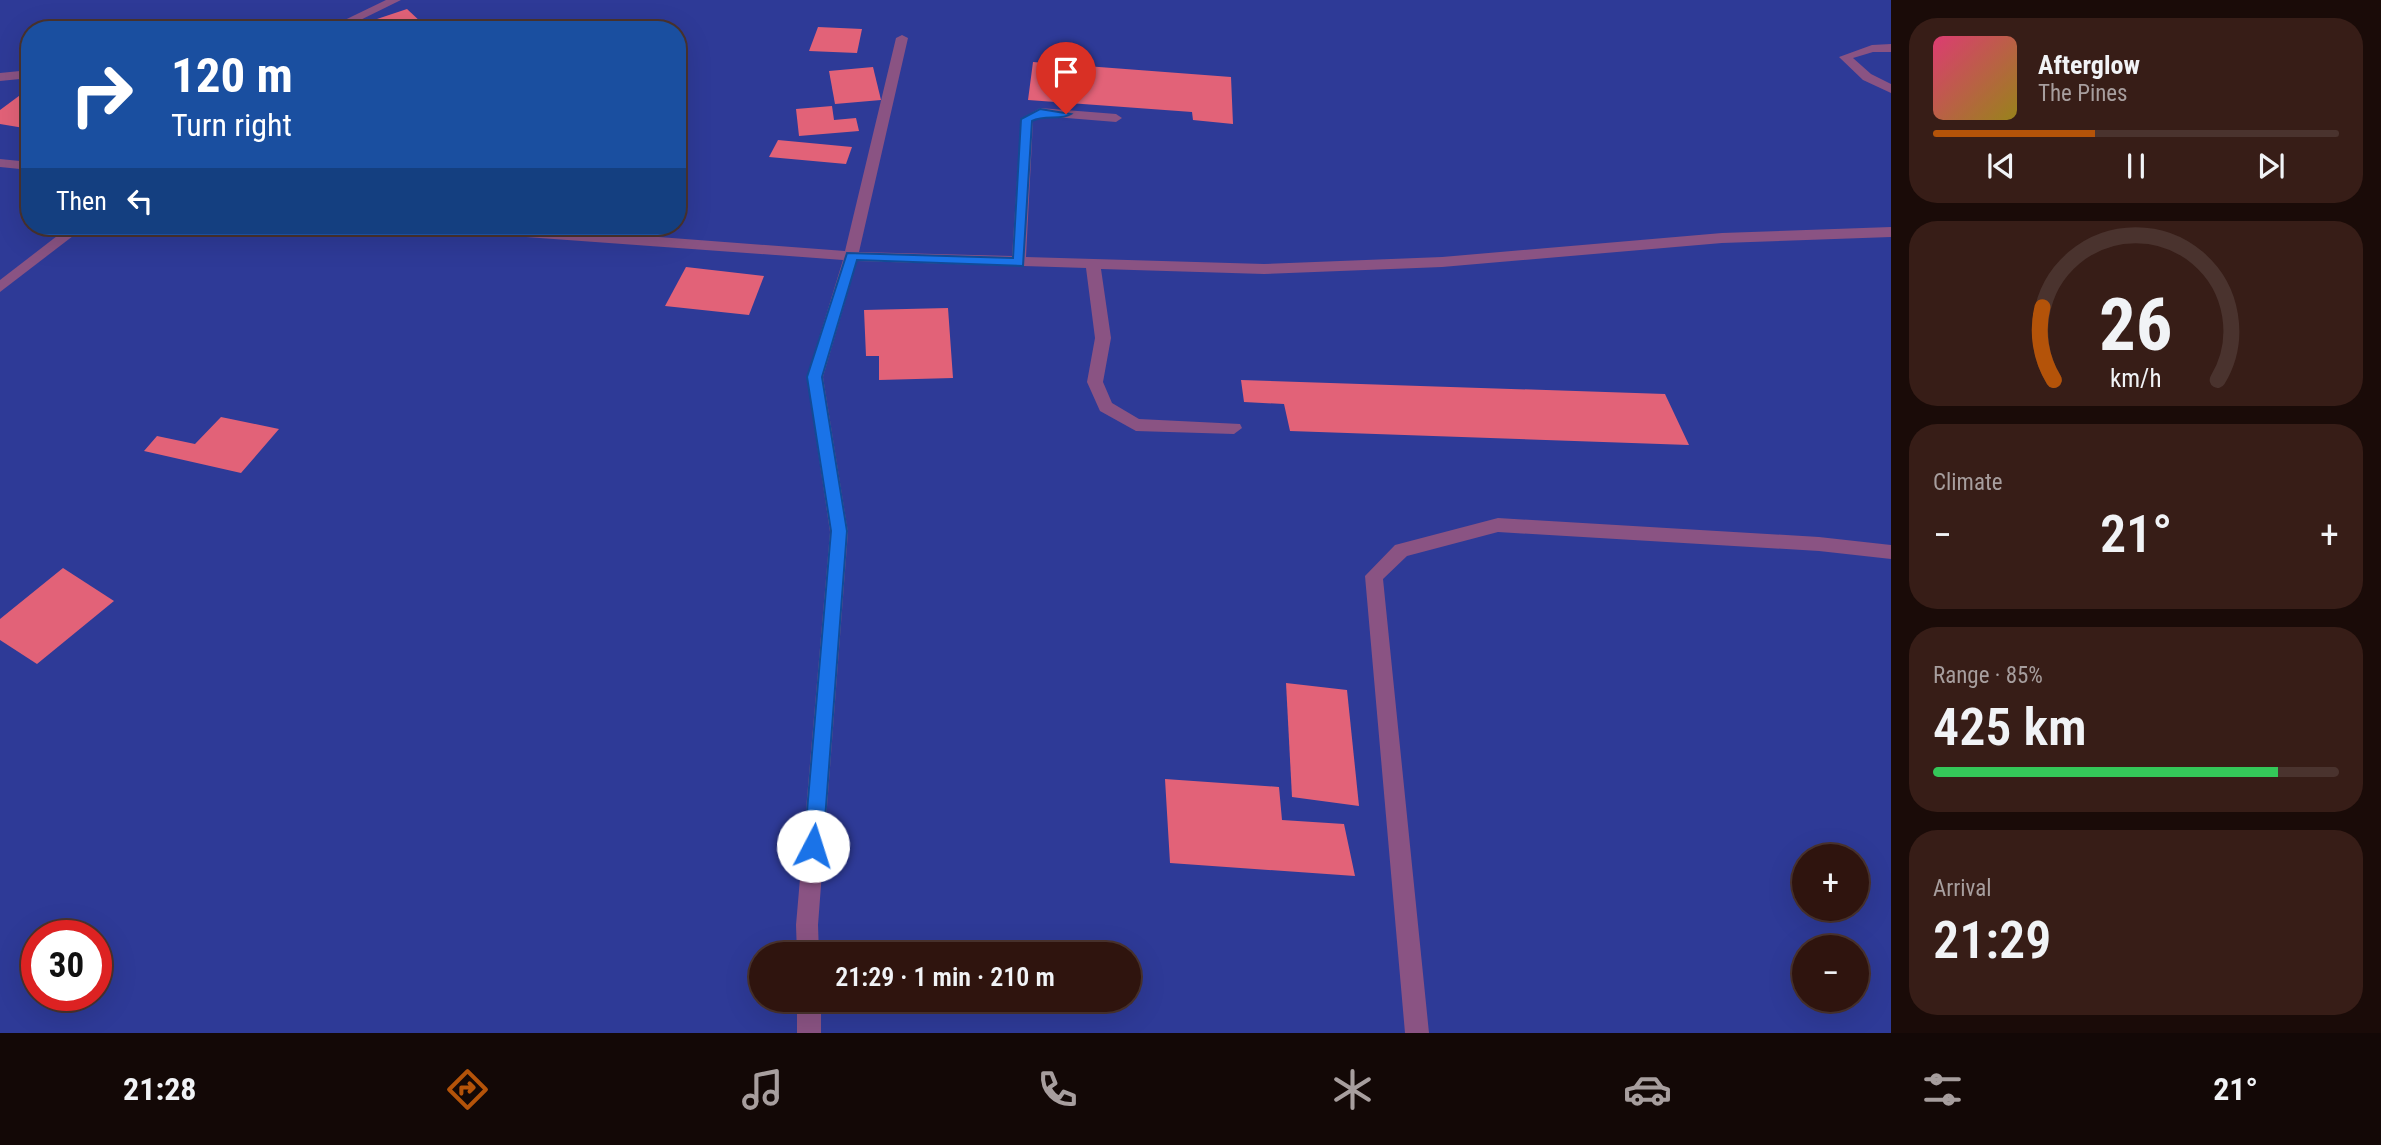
<!DOCTYPE html>
<html lang="en">
<head>
<meta charset="utf-8">
<style>
  :root { --surface:#2f140e; --page:#371d17; --text:#f1f3f6; --muted:#a79e9e; --line:#4a332e; --accent:#b45309 }
  body { margin:0; font-family:"Roboto Condensed",sans-serif; background:var(--page); color:var(--text); height:100vh; display:flex; flex-direction:column; font-size:26px; white-space:nowrap }
  * { box-sizing:border-box; margin:0 }
  p { font-size:23px; color:var(--muted) }
  .icon { flex:none; width:38px; height:38px; fill:none; stroke:currentColor; stroke-width:2; stroke-linecap:round; stroke-linejoin:round }
  .map { position:relative; flex:1; overflow:hidden }
  .side { display:flex; flex-direction:column; gap:18px; padding:18px; background:#1a0b08; width:490px }
  .side>* { flex:none }
  .banner { position:absolute; left:21px; top:21px; width:665px; height:214px; border-radius:28px; box-shadow:0 7px 28px #0002,0 0 0 2px var(--line); background:#1a4fa0; color:#fff; overflow:hidden }
  .controls { position:absolute; left:1792px; top:844px; display:grid; gap:14px }
  .controls a { display:grid; place-items:center; width:77px; height:77px; border-radius:50%; background:var(--surface); box-shadow:0 7px 28px #0002,0 0 0 2px var(--line); font-size:35px }
  .speed { position:absolute; left:21px; top:920px; display:flex; gap:14px; font-size:35px; font-weight:700; text-align:center }
  .speed>* { display:grid; place-content:center; width:91px; height:91px; border-radius:50%; background:var(--surface); box-shadow:0 7px 28px #0002,0 0 0 2px var(--line); line-height:1 }
  .speed .limit { border:10px solid #d22; background:#fff; color:#111 }
  .pin { position:absolute; display:grid; place-items:center; width:60px; height:60px; color:#fff; margin:-72px -30px; border-radius:50% 50% 50% 0; rotate:-45deg; box-shadow:0 0 7px #0007 }
  .pin .icon { rotate:45deg }
  .me { position:absolute; width:77px; margin:-38px; rotate:5deg; stroke-linejoin:round; filter:drop-shadow(0 0 5px #0008) }
  .turn { display:flex; align-items:center; gap:24px; height:147px; padding:0 35px; font-size:32px }
  .turn .icon { width:91px; height:91px; stroke-width:2.5 }
  .turn b { display:block; font-size:49px; line-height:60px }
  .then { display:flex; align-items:center; height:66px; padding:0 35px; background:#0003; gap:14px; font-size:26px }
  .big { font-size:52px; font-weight:600; line-height:1.1 }
  .side .widget { flex:1; display:flex; flex-direction:column; justify-content:center; gap:10px; min-width:0; padding:0 24px; border-radius:28px; background:var(--page) }
  .side .dial { align-items:center; gap:0 }
  .dial svg { height:182px; overflow:visible; fill:none; stroke:var(--line); stroke-width:7; stroke-linecap:round; text-anchor:middle }
  .dial text { fill:var(--text); stroke:none }
  .song { display:flex; align-items:center; gap:21px }
  .cover { width:84px; height:84px; border-radius:10px; background:linear-gradient(135deg,hsl(340 70% 55%),hsl(50 70% 35%)) }
  .played { height:7px; border-radius:4px; background:linear-gradient(90deg,var(--accent) 40%,var(--line) 40%) }
  .keys { display:flex; justify-content:space-around; direction:ltr }
  .heat { display:flex; justify-content:space-between; align-items:center; font-size:38px; direction:ltr }
  .charge { height:10px; border-radius:5px; background:linear-gradient(90deg,#34c759 85%,var(--line) 0) }
  .trip { position:absolute; left:749px; top:942px; width:392px; height:70px; border-radius:35px; background:var(--surface); box-shadow:0 7px 28px #0002,0 0 0 2px var(--line); font-weight:600; line-height:70px; text-align:center }
  .tabs { display:flex; height:112px; justify-content:space-around; align-items:center; background:#130806; color:var(--muted) }
  .tabs .icon { width:49px; height:49px }
  .tabs .current { color:var(--accent) }
  .tabs b { font-size:32px; color:var(--text) }
  main { display:flex; flex:1; min-height:0 }
  .map>svg:first-child { display:block }
  .green { fill:#2e3a97; fill-rule:evenodd }
  .building { fill:#e26278 }
  .lines { fill:none; stroke-linecap:round; stroke-linejoin:round }
  .minor { fill:#8a5383; fill-rule:evenodd }
  .route { fill:#1a73e8; stroke:#114b97; stroke-width:2 }
</style>
</head>
<body>
<main>
<div class="map">
<svg width="1891" height="1033" viewBox="0 0 1891 1033">
  <rect width="100%" height="100%" fill="#3f1a13"/>
  <path class="green" d="M 0,0 L 1891,0 L 1891,1033 L 0,1033 ZM 30,30 L 677,30 L 677,226 L 30,226 ZM 1804,856 L 1857,856 L 1857,908 L 1804,908 ZM 37,936 L 96,936 L 96,996 L 37,996 ZM 1804,947 L 1857,947 L 1857,999 L 1804,999 ZM 761,954 L 1129,954 L 1129,999 L 761,999 Z"/>
  <g class="building">
    <path d="M 407,9 L 422,23 L 410,30 L 376,30 L 368,22 Z"/>
    <path d="M 818,27 L 862,29 L 857,53 L 809,51 Z"/>
    <path d="M 1033,62 L 1231,77 L 1233,124 L 1193,120 L 1192,112 L 1028,100 Z"/>
    <path d="M 873,67 L 881,100 L 835,104 L 829,71 Z"/>
    <path d="M 27,90 L 30,129 L 0,124 L 0,110 Z"/>
    <path d="M 832,106 L 834,120 L 856,118 L 859,131 L 799,136 L 796,109 Z"/>
    <path d="M 778,140 L 852,147 L 846,164 L 769,157 Z"/>
    <path d="M 686,267 L 764,276 L 749,315 L 665,306 Z"/>
    <path d="M 948,308 L 953,378 L 879,380 L 879,356 L 866,356 L 864,310 Z"/>
    <path d="M 1241,380 L 1665,394 L 1689,445 L 1290,431 L 1284,404 L 1244,402 Z"/>
    <path d="M 221,417 L 279,429 L 241,473 L 144,451 L 157,436 L 195,444 Z"/>
    <path d="M 63,568 L 114,601 L 37,664 L 0,640 L 0,619 Z"/>
    <path d="M 1286,683 L 1347,690 L 1359,806 L 1292,797 Z"/>
    <path d="M 1165,779 L 1279,787 L 1282,820 L 1344,824 L 1355,876 L 1170,863 Z"/>
  </g>
  <g class="lines">
    <g class="minor">
      <path d="M 386,0 L 401,0 L 340,30 L 324,30 Z"/>
      <path d="M 902,35 L 908,38 L 859,252 L 1012,256 L 1021,119 L 1040,108 L 1116,114 L 1122,118 L 1116,122 L 1042,116 L 1033,121 L 1026,257 L 1264,264 L 1442,257 L 1722,233 L 1891,227 L 1891,237 L 1722,243 L 1442,267 L 1264,274 L 1101,269 L 1111,338 L 1103,382 L 1112,403 L 1139,419 L 1240,424 L 1242,428 L 1234,434 L 1136,431 L 1100,411 L 1087,382 L 1095,338 L 1086,268 L 857,261 L 823,377 L 848,532 L 818,925 L 819,954 L 797,954 L 796,925 L 830,532 L 807,377 L 843,260 L 526,237 L 486,230 L 479,226 L 514,226 L 845,251 L 896,38 Z"/>
      <path d="M 1891,44 L 1891,52 L 1873,52 L 1853,58 L 1871,74 L 1891,84 L 1891,93 L 1863,80 L 1839,57 L 1872,45 Z"/>
      <path d="M 30,70 L 30,78 L 0,81 L 0,73 Z"/>
      <path d="M 0,159 L 30,162 L 30,170 L 0,167 Z"/>
      <path d="M 70,226 L 86,226 L 0,292 L 0,280 Z"/>
      <path d="M 1498,518 L 1819,537 L 1891,545 L 1891,559 L 1819,551 L 1498,532 L 1407,556 L 1383,579 L 1429,1033 L 1405,1033 L 1365,576 L 1395,545 Z"/>
      <rect x="797" y="999" width="24" height="34"/>
    </g>
  </g>
  <path class="route" d="M 1040,109 L 1071,114 C 1061,121 1045,114 1032,121 L 1023,266 L 857,260 L 822,377 L 847,531 L 823,846 L 820,853 L 813,856 L 806,853 L 804,846 L 831,531 L 807,377 L 847,253 L 1013,258 L 1021,119 Z"/>
</svg>
<div class="controls">
<a>+</a>
<a>−</a>
</div>
<div class="speed"><div class="limit">30</div></div>
<div class="pin" style="left:1066px;top:114px;background:#d93025"><svg class="icon" aria-label="arrive" viewBox="0 0 24 24"><path d="M6 21V4h12l-3 4 3 4H6"/></svg></div>
<svg class="me" style="left:813px;top:846px" viewBox="-20 -20 40 40"><circle r="19" fill="#fff"/><path d="M0-13L10 11 0 6-10 11z" fill="#1a73e8"/></svg>
<div class="trip">21:29 · 1 min · 210 m</div>
<div class="banner">
<div class="turn"><svg class="icon" aria-label="right" viewBox="0 0 24 24"><path d="M7 20v-9h11M14 6l5 5-5 5"/></svg><div><b>120 m</b>Turn right</div></div>
<div class="then">Then<svg class="icon" aria-label="left" viewBox="0 0 24 24"><path d="M17 20v-9H6M10 6l-5 5 5 5"/></svg></div>
</div>
</div>
<section class="side">
<div class="widget">
<div class="song"><i class="cover"></i><div><b>Afterglow</b><p>The Pines</p></div></div>
<div class="played"></div>
<div class="keys"><svg class="icon" aria-label="previous" viewBox="0 0 24 24"><path d="M18 5L8 12l10 7zM5 5v14"/></svg><svg class="icon" aria-label="pause" viewBox="0 0 24 24"><path d="M8 5v14M16 5v14"/></svg><svg class="icon" aria-label="next" viewBox="0 0 24 24"><path d="M6 5l10 7-10 7zM19 5v14"/></svg></div>
</div>
<div class="widget dial"><svg viewBox="0 0 100 80">
<path d="M14 69A42 42 0 1 1 86 69"/>
<path d="M14 69A42 42 0 0 1 9 37" stroke="#b45309"/>
<text x="50" y="56" font-size="32" font-weight="700">26</text>
<text x="50" y="72" font-size="11">km/h</text>
</svg></div>
<div class="widget"><p>Climate</p>
<div class="heat"><a>−</a><b class="big">21°</b><a>+</a></div>
</div>
<div class="widget"><p>Range · 85%</p><b class="big">425 km</b><div class="charge"></div></div>
<div class="widget"><p>Arrival</p><b class="big">21:29</b></div>
</section>
</main>
<nav class="tabs">
<b>21:28</b>
<svg class="icon current" aria-label="directions" viewBox="0 0 24 24"><path d="M12 3l9 9-9 9-9-9zM9 14v-3h6M13 9l2 2-2 2"/></svg>
<svg class="icon" aria-label="music" viewBox="0 0 24 24"><path d="M9 18V5l10-2v13"/><circle cx="6" cy="18" r="3"/><circle cx="16" cy="16" r="3"/></svg>
<svg class="icon" aria-label="phone" viewBox="0 0 24 24"><path d="M5 4h4l2 5-3 2q2 4 5 5l2-3 5 2v4C11 20 4 13 5 4z"/></svg>
<svg class="icon" aria-label="climate" viewBox="0 0 24 24"><path d="M12 3v18M4 7l16 10M4 17L20 7"/></svg>
<svg class="icon" aria-label="car" viewBox="0 0 24 24"><path d="M5 17H2v-5l4-1 3-4h7l3 4 3 1v5h-3M9 17h6M6 11h13"/><circle cx="7" cy="17" r="2"/><circle cx="17" cy="17" r="2"/></svg>
<svg class="icon" aria-label="filters" viewBox="0 0 24 24"><path d="M4 7h16M4 17h16"/><circle cx="9" cy="7" r="2"/><circle cx="15" cy="17" r="2"/></svg>
<b>21°</b>
</nav>
</body>
</html>
